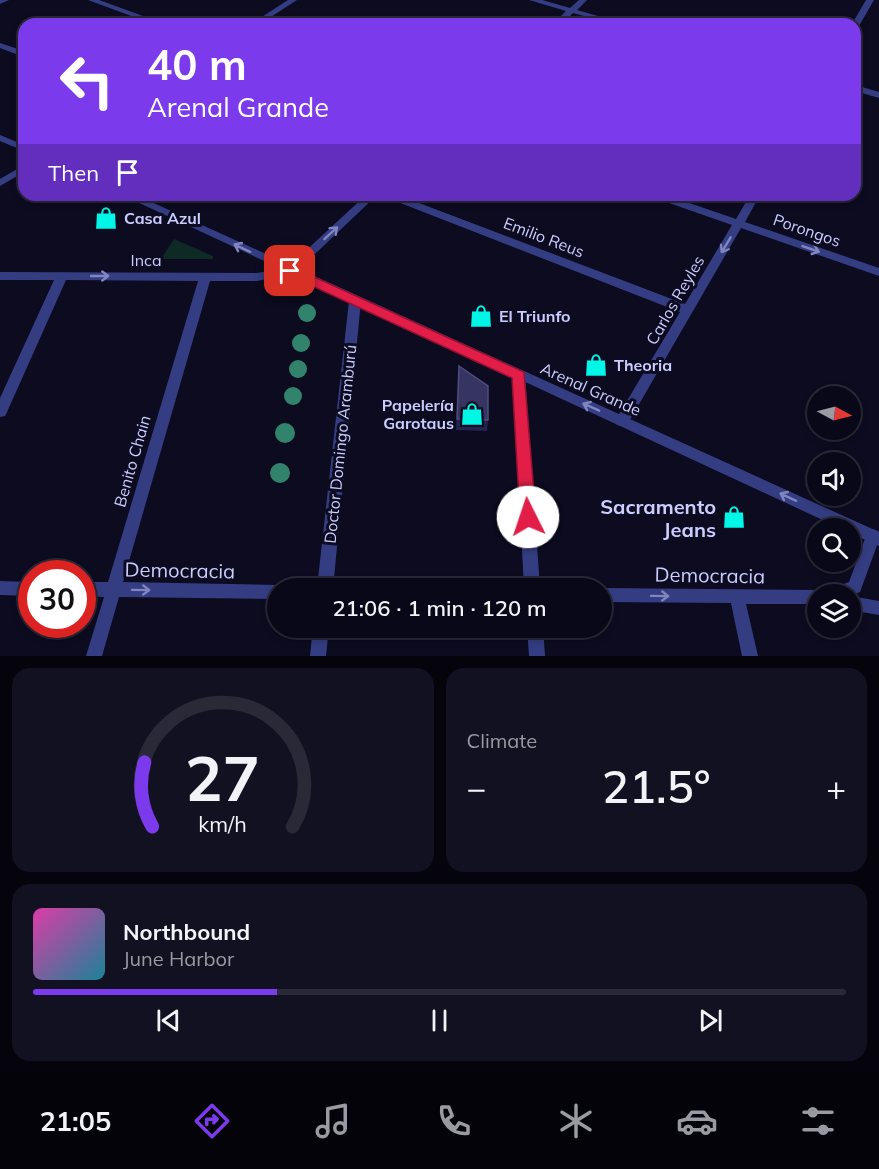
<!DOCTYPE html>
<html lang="en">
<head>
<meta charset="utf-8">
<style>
  :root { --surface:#090818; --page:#121121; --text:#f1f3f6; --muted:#999aa2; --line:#292937; --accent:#7c3aed }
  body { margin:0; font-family:Mulish,sans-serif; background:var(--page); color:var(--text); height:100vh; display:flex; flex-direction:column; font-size:22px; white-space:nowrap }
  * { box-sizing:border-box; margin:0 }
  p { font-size:20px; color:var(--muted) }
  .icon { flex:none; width:33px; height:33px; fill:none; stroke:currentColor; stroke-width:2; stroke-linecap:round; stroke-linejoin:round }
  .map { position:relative; height:656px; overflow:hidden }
  .sheet { display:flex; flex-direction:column; gap:12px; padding:12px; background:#05040d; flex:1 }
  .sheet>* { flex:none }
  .banner { position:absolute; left:18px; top:18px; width:843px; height:183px; border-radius:18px; box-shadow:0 3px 9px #0003,0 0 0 2px var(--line); background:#7c3aed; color:#fff; overflow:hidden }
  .needle { width:39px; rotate:97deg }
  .fabs { position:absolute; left:807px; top:386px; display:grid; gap:12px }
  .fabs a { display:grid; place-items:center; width:54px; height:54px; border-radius:50%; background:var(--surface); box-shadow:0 3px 9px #0003,0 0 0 2px var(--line); font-size:30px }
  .speed { position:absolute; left:18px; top:560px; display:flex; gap:12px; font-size:30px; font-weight:700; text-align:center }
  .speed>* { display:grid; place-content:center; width:78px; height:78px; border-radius:50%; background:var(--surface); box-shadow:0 3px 9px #0003,0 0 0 2px var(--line); line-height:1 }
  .speed .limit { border:9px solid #d22; background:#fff; color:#111 }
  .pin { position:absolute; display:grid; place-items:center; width:51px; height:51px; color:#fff; margin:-26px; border-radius:12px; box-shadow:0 3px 9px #0006 }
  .me { position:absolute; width:66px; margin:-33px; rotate:356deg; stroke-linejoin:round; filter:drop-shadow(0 0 4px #0008) }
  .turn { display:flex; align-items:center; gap:21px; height:126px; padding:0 30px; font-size:27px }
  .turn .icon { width:78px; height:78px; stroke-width:2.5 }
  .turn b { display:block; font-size:42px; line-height:51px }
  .then { display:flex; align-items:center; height:57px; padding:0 30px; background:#0003; gap:12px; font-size:22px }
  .big { font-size:45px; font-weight:600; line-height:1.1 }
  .sheet .card { flex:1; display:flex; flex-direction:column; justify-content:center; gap:9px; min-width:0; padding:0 21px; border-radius:18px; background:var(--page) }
  .sheet .dial { align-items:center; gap:0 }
  .dial svg { height:156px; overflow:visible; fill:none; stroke:var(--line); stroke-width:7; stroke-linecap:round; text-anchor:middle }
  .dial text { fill:var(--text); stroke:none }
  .song { display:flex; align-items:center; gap:18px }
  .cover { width:72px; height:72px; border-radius:9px; background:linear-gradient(135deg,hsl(320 70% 55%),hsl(190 70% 35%)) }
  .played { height:6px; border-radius:3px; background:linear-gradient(90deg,var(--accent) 30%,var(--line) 30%) }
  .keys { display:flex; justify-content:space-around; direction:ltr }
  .heat { display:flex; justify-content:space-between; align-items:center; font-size:33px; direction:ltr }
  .sheet .tiles { flex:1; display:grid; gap:12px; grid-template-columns:1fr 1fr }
  .card:last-child { grid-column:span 2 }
  .trip { position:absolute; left:267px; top:578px; width:345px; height:60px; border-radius:30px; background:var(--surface); box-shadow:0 3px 9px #0003,0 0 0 2px var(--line); font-weight:600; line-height:60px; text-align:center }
  .dock { display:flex; height:96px; justify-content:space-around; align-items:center; background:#04030a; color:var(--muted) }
  .dock .icon { width:42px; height:42px }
  .dock .current { color:var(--accent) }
  .dock b { font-size:27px; color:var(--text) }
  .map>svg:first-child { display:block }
  .green { fill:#0e2a25 }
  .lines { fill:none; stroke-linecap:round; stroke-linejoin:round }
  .pedestrian { fill:#343d82; fill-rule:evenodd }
  .minor { fill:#343d82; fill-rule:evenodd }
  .tertiary { fill:#343d82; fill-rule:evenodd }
  .tree { fill:#31836b }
  .wall { fill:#25234f }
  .building { fill:#363562; stroke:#4e4d7b; stroke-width:1.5 }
  .oneway { stroke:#8085c0 }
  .route { fill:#e11d48; stroke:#92132f; stroke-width:1.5 }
  .labels { text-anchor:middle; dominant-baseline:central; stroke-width:6; stroke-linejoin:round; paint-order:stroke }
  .poi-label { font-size:16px; font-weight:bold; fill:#cbcdff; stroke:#0c0b20; text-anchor:start }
  .street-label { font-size:16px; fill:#cbcdff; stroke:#0c0b20 }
  .near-poi-label { font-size:20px; font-weight:bold; fill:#cbcdff; stroke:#0c0b20; text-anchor:end }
  .near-street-label { font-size:20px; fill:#cbcdff; stroke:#0c0b20 }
</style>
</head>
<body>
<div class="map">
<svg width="879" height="656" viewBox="0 0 879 656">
  <rect width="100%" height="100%" fill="#0c0b20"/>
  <path class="green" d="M 174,239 L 213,256 L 213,259 L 161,259 Z"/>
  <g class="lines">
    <path class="pedestrian" d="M 0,43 L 24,51 L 24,57 L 0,48 Z"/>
    <g class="minor">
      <path d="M 0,0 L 9,0 L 0,4 Z"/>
      <path d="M 88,0 L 99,0 L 165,24 L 153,24 Z"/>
      <path d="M 288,0 L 297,0 L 260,24 L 251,24 Z"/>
      <path d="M 529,0 L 542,0 L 570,8 L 579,0 L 587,0 L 577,10 L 626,24 L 613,24 L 573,13 L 562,24 L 553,24 L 566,11 Z"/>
      <path d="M 866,0 L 874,0 L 859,26 L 855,28 L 855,24 L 852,24 Z"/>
      <path d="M 855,85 L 879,92 L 879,98 L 855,91 Z"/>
      <path d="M 24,165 L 24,172 L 0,186 L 0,179 Z"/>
      <path d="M 366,195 L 377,195 L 294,274 L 257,281 L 210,281 L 123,582 L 278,585 L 284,588 L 278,588 L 278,599 L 119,597 L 102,656 L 86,656 L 104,597 L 82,596 L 82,582 L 108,582 L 198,281 L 66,280 L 7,412 L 5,416 L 0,417 L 0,398 L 54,280 L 0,280 L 0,272 L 257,273 L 287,268 Z"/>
      <path d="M 384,195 L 398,195 L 685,304 L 732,225 L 652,197 L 651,195 L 666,195 L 736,219 L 750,195 L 760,195 L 745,222 L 879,268 L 879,276 L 741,228 L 627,425 L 622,426 L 617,425 L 615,421 L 680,312 L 385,197 Z"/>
      <path d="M 355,297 L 361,301 L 333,588 L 317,588 L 349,301 Z"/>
      <path d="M 519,370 L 523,372 L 525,375 L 540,588 L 524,588 L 513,375 L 515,372 Z"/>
      <path d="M 873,529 L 878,531 L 879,540 L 860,592 L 851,596 L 879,601 L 879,615 L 850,610 L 850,594 L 828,594 L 831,589 L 849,582 L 866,536 L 868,531 Z"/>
      <path d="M 0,581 L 32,582 L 32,596 L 0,595 Z"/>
      <path d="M 601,588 L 602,588 L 818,590 L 824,594 L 818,594 L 818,604 L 746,604 L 758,656 L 742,656 L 731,603 L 602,602 Z"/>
      <path d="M 313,627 L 329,627 L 326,656 L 310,656 Z"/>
      <path d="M 527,627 L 543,627 L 545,656 L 529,656 Z"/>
    </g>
    <g class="tertiary">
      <path d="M 0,135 L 24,145 L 24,151 L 0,141 Z"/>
      <path d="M 122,195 L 136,195 L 879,532 L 879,546 L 850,533 L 850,528 L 840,528 Z"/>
    </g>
  </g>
  <g class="tree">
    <circle cx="307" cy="313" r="9"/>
    <circle cx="301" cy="343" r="9"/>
    <circle cx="298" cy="369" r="9"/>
    <circle cx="293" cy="396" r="9"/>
    <circle cx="285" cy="433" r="10"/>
    <circle cx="280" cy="473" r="10"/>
  </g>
  <path class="wall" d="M 459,366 L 488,420 L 487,431 L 456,430 Z"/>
  <path class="building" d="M 459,366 L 488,386 L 488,420 L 457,419 Z"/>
  <defs><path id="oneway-shaft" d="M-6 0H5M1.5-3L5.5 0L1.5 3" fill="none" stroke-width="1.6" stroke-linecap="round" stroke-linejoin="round" transform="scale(1.5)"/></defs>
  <g class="oneway">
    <use href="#oneway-shaft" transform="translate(331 233) rotate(-43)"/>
    <use href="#oneway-shaft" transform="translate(726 245) rotate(121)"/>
    <use href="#oneway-shaft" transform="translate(242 248) rotate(-155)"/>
    <use href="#oneway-shaft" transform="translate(811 249) rotate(19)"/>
    <use href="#oneway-shaft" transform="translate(100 276)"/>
    <use href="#oneway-shaft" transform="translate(591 407) rotate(-156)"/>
    <use href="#oneway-shaft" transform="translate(788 497) rotate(-155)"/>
    <use href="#oneway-shaft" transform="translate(141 590) rotate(1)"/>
    <use href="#oneway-shaft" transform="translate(660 596) rotate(1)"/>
  </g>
  <path class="route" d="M 290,266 L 524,372 L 536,517 L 534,522 L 528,524 L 522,522 L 520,517 L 512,378 L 286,274 L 284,271 Z"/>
  <defs>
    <g id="shop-bare" transform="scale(1.8)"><path d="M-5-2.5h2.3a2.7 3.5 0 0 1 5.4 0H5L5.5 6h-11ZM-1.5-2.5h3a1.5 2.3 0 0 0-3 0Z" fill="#00f6e6" stroke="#0c0b20" stroke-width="2.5" paint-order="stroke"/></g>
  </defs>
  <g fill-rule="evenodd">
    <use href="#shop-bare" x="106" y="218"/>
    <use href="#shop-bare" x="481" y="316"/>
    <use href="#shop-bare" x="596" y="365"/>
    <use href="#shop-bare" x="472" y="414"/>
    <use href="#shop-bare" x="734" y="517"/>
  </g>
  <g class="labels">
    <g class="poi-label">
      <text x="124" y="218">Casa Azul</text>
      <text x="499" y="316">El Triunfo</text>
      <text x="614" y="365">Theoria</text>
      <text x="454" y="405" text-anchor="end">Papelería<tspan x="454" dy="18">Garotaus</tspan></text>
    </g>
    <g class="street-label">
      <text transform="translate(807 230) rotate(19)">Porongos</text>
      <text transform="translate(544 237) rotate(21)">Emilio Reus</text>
      <text x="146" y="260">Inca</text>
      <text transform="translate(675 300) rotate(-60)">Carlos Reyles</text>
      <text transform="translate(591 389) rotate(24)">Arenal Grande</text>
      <text transform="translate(340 444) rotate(-84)">Doctor Domingo Aramburú</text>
      <text transform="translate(132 461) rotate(-74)">Benito Chain</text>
    </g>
    <g class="near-poi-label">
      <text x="716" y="506">Sacramento<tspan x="716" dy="23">Jeans</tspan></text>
    </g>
    <g class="near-street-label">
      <text transform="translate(180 570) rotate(1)">Democracia</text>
      <text transform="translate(710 575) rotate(1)">Democracia</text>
    </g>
  </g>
</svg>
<div class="fabs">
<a><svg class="needle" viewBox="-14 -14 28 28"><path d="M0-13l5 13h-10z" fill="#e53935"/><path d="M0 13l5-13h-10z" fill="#999aa2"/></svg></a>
<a><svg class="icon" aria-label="sound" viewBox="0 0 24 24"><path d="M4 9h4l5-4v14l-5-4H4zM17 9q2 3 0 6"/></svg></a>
<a><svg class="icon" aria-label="search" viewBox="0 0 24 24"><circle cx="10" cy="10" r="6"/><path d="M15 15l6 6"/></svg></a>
<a><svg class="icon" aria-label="layers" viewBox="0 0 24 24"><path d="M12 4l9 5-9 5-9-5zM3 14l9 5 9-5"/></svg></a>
</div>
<div class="speed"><div class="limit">30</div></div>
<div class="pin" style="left:290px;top:271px;background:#d93025"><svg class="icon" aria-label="arrive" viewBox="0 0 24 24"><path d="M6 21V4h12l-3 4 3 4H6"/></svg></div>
<svg class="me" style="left:528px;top:517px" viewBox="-20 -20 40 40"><circle r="19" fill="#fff"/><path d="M0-13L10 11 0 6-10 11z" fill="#e11d48"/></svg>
<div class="trip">21:06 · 1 min · 120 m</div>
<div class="banner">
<div class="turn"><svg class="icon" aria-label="left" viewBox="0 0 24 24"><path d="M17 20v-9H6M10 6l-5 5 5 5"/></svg><div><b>40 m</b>Arenal Grande</div></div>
<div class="then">Then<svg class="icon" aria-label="arrive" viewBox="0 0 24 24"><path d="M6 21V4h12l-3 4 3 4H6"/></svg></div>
</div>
</div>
<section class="sheet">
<div class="tiles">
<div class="card dial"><svg viewBox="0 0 100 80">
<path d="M14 69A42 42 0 1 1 86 69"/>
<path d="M14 69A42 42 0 0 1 10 36" stroke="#7c3aed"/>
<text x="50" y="56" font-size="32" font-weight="700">27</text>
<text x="50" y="72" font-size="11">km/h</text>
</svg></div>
<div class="card"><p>Climate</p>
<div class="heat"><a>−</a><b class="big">21.5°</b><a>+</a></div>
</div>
<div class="card">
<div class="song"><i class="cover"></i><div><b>Northbound</b><p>June Harbor</p></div></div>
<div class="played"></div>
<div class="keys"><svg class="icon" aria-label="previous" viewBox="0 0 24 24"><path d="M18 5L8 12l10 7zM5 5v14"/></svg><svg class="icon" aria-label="pause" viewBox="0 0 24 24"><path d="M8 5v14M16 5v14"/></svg><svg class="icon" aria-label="next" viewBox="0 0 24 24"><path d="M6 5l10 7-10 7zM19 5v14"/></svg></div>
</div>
</div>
</section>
<nav class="dock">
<b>21:05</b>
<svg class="icon current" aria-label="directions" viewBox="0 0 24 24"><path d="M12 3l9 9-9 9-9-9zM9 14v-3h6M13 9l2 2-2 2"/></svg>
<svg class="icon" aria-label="music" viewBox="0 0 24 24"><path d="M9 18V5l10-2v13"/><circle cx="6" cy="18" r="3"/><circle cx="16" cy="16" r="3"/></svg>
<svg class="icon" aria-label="phone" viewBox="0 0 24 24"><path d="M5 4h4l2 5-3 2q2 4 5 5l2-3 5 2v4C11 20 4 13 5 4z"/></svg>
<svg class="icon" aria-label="climate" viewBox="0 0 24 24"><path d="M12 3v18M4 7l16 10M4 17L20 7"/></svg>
<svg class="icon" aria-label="car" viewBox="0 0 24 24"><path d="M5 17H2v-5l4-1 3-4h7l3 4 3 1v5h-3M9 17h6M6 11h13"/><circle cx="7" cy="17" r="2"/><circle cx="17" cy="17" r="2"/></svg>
<svg class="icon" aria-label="filters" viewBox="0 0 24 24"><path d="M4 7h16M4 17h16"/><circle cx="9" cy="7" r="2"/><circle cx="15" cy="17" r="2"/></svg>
</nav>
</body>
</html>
